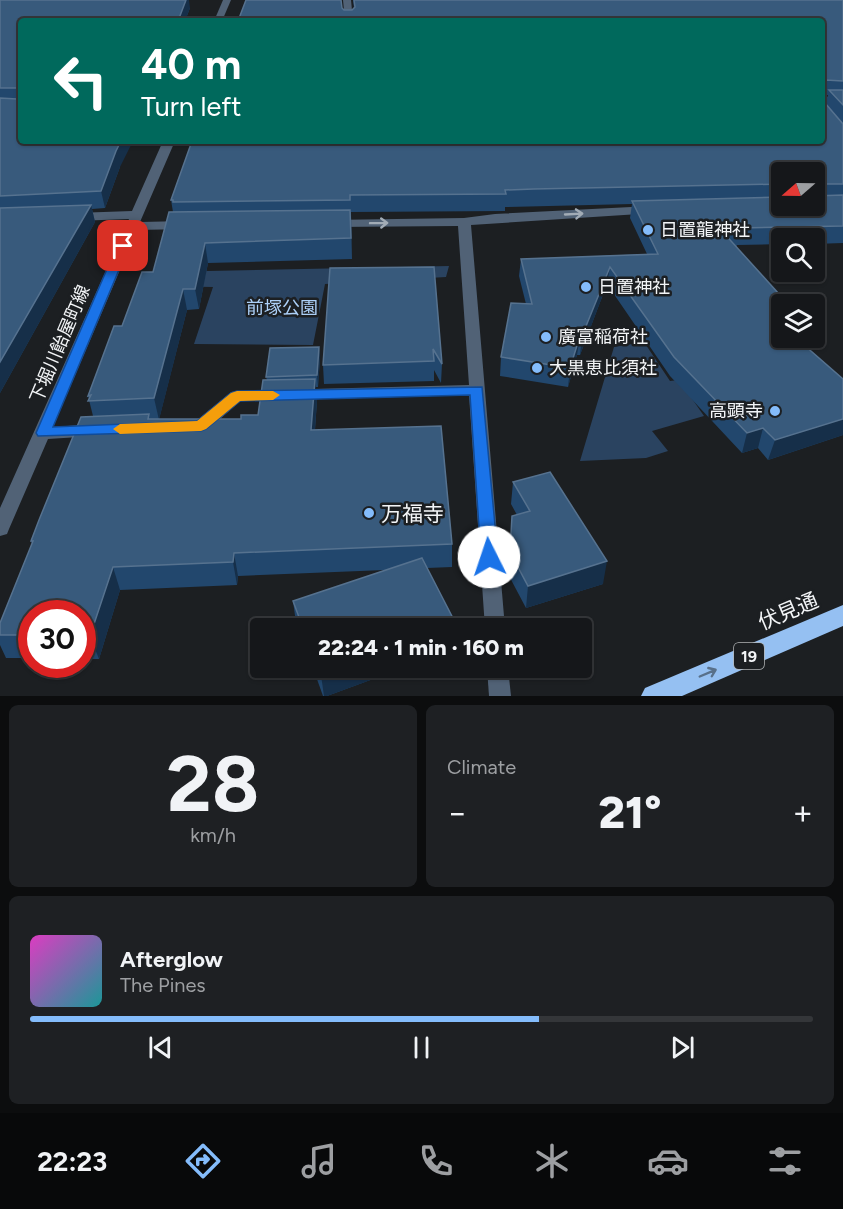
<!DOCTYPE html>
<html lang="en">
<head>
<meta charset="utf-8">
<style>
  :root { --surface:#15171a; --page:#1e2023; --text:#f1f3f6; --muted:#9d9fa2; --line:#343639; --accent:#84bcfb }
  body { margin:0; font-family:Figtree,"Noto Sans JP",sans-serif; background:var(--page); color:var(--text); height:100vh; display:flex; flex-direction:column; font-size:22px; white-space:nowrap }
  * { box-sizing:border-box; margin:0 }
  p { font-size:20px; color:var(--muted) }
  .icon { flex:none; width:33px; height:33px; fill:none; stroke:currentColor; stroke-width:2; stroke-linecap:round; stroke-linejoin:round }
  .map { position:relative; height:696px; overflow:hidden }
  .sheet { display:flex; flex-direction:column; gap:9px; padding:9px; background:#0c0d0e; flex:1 }
  .sheet>* { flex:none }
  .top-card { position:absolute; left:18px; top:18px; width:807px; height:126px; border-radius:6px; box-shadow:0 2px 4px #0004,0 0 0 2px var(--line); background:#00695c; color:#fff; overflow:hidden }
  .needle { width:39px; rotate:250deg }
  .controls { position:absolute; left:771px; top:162px; display:grid; gap:12px }
  .controls a { display:grid; place-items:center; width:54px; height:54px; border-radius:6px; background:var(--surface); box-shadow:0 2px 4px #0004,0 0 0 2px var(--line); font-size:30px }
  .speed { position:absolute; left:18px; top:600px; display:flex; gap:12px; font-size:30px; font-weight:700; text-align:center }
  .speed>* { display:grid; place-content:center; width:78px; height:78px; border-radius:50%; background:var(--surface); box-shadow:0 2px 4px #0004,0 0 0 2px var(--line); line-height:1 }
  .speed .limit { border:9px solid #d22; background:#fff; color:#111 }
  .pin { position:absolute; display:grid; place-items:center; width:51px; height:51px; color:#fff; margin:-26px; border-radius:12px; box-shadow:0 3px 9px #0006 }
  .me { position:absolute; width:66px; margin:-33px; rotate:356deg; stroke-linejoin:round; filter:drop-shadow(0 0 4px #0008) }
  .turn { display:flex; align-items:center; gap:21px; height:126px; padding:0 24px; font-size:27px }
  .turn .icon { width:78px; height:78px; stroke-width:2.5 }
  .turn b { display:block; font-size:42px; line-height:51px }
  .big { font-size:45px; font-weight:800; line-height:1.1 }
  .sheet .widget { flex:1; display:flex; flex-direction:column; justify-content:center; gap:9px; min-width:0; padding:0 21px; border-radius:9px; background:var(--page) }
  .sheet .dial { align-items:center; gap:0 }
  .dial b { font-size:78px; line-height:1 }
  .song { display:flex; align-items:center; gap:18px }
  .cover { width:72px; height:72px; border-radius:9px; background:linear-gradient(135deg,hsl(310 70% 55%),hsl(180 70% 35%)) }
  .played { height:6px; border-radius:3px; background:linear-gradient(90deg,var(--accent) 65%,var(--line) 65%) }
  .keys { display:flex; justify-content:space-around; direction:ltr }
  .heat { display:flex; justify-content:space-between; align-items:center; font-size:33px; direction:ltr }
  .sheet .tiles { flex:1; display:grid; gap:9px; grid-template-columns:1fr 1fr }
  .widget:last-child { grid-column:span 2 }
  .trip { position:absolute; left:250px; top:618px; width:342px; height:60px; border-radius:6px; background:var(--surface); box-shadow:0 2px 4px #0004,0 0 0 2px var(--line); font-weight:800; line-height:60px; text-align:center }
  .tabs { display:flex; height:96px; justify-content:space-around; align-items:center; background:#08090a; color:var(--muted) }
  .tabs .icon { width:42px; height:42px }
  .tabs .active { color:var(--accent) }
  .tabs b { font-size:27px; color:var(--text) }
  .map>svg:first-child { display:block }
  .green { fill:#2a4360 }
  .lines { fill:none; stroke-linecap:round; stroke-linejoin:round }
  .minor { fill:#516276; fill-rule:evenodd }
  .highway { fill:#95c0f2; fill-rule:evenodd }
  .wall { fill:#22476d; fill-rule:evenodd }
  .shaded-wall { fill:#162f49 }
  .building { fill:#385a7c; stroke:#56728f; stroke-width:1.5 }
  .oneway { stroke:#a2acb6 }
  .oneway2 { stroke:#58708a }
  .route { fill:#1a73e8; stroke:#114b97; stroke-width:1.5 }
  .slow { fill:#f59e0b }
  .poi-dot { fill:#84bcfb; stroke:#1c1f22; stroke-width:2 }
  .labels { text-anchor:middle; dominant-baseline:central; stroke-width:5; stroke-linejoin:round; paint-order:stroke }
  .shield { fill:#1c1f22; stroke:#b2b5b7; stroke-width:1.5 }
  .shield-label { font-size:16px; font-weight:bold; fill:#f3f5f7 }
  .poi-label { font-size:18px; fill:#f3f5f7; stroke:#1c1f22; text-anchor:start }
  .park-label { font-size:18px; fill:#acd0f8; stroke:#1c1f22 }
  .street-label { font-size:18px; fill:#f3f5f7; stroke:#1c1f22 }
  .near-poi-label { font-size:21px; fill:#f3f5f7; stroke:#1c1f22; text-anchor:start }
  .near-street-label { font-size:21px; fill:#f3f5f7; stroke:#1c1f22 }
</style>
</head>
<body>
<div class="map">
<svg width="843" height="696" viewBox="0 0 843 696">
  <rect width="100%" height="100%" fill="#1c1f22"/>
  <g class="green">
    <path d="M 449,266 L 446,277 L 325,284 L 313,345 L 194,344 L 213,287 L 158,286 L 160,272 Z"/>
    <path d="M 644,342 L 670,381 L 679,380 L 704,416 L 652,431 L 668,451 L 646,458 L 580,461 L 614,347 Z"/>
  </g>
  <g class="lines">
    <g class="minor">
      <path d="M 223,0 L 231,0 L 222,21 L 214,21 Z"/>
      <path d="M 343,0 L 351,0 L 353,21 L 345,21 Z"/>
      <path d="M 822,97 L 843,98 L 843,104 L 822,103 Z"/>
      <path d="M 163,141 L 175,141 L 140,222 L 186,221 L 192,225 L 186,229 L 137,230 L 53,427 L 95,424 L 101,426 L 103,430 L 101,434 L 95,436 L 48,439 L 9,529 L 7,534 L 0,536 L 0,508 L 129,219 L 75,221 L 69,217 L 75,213 L 132,211 Z"/>
      <path d="M 651,206 L 657,210 L 655,213 L 471,225 L 505,628 L 485,628 L 469,395 L 241,401 L 207,430 L 185,430 L 183,426 L 185,422 L 197,420 L 231,392 L 237,391 L 469,385 L 458,226 L 333,227 L 329,226 L 327,223 L 329,220 L 464,218 L 495,214 Z"/>
      <path d="M 487,668 L 508,668 L 511,696 L 489,696 Z"/>
    </g>
    <path class="highway" d="M 843,605 L 843,626 L 682,696 L 641,696 L 645,688 Z"/>
  </g>
  <g class="wall">
    <path d="M 0,0 L 190,8 L 185,21 L 21,21 L 120,167 L 105,208 L 92,209 L 95,222 L 0,393 Z"/>
    <path d="M 353,0 L 843,0 L 843,243 L 814,244 L 814,238 L 782,238 L 782,244 L 737,245 L 736,247 L 798,340 L 843,379 L 843,435 L 768,460 L 758,448 L 742,453 L 670,376 L 607,284 L 580,355 L 577,355 L 568,387 L 500,376 L 501,357 L 526,304 L 519,276 L 521,259 L 647,254 L 630,218 L 632,204 L 505,207 L 505,211 L 351,212 L 352,259 L 208,263 L 199,309 L 187,310 L 159,419 L 241,419 L 258,415 L 267,380 L 266,377 L 319,347 L 320,358 L 318,387 L 315,387 L 317,401 L 315,430 L 452,544 L 452,567 L 427,568 L 457,626 L 457,628 L 298,628 L 296,623 L 293,601 L 385,570 L 238,576 L 237,585 L 120,590 L 99,659 L 82,659 L 82,614 L 32,614 L 32,658 L 6,658 L 0,645 L 0,623 L 32,544 L 31,541 L 93,416 L 88,396 L 122,326 L 153,272 L 173,212 L 171,200 L 822,141 L 822,21 L 238,21 L 342,8 L 344,10 L 352,10 L 354,8 ZM 825,95 L 828,95 L 825,104 ZM 782,172 L 814,172 L 814,206 L 782,206 Z"/>
    <path d="M 434,267 L 442,364 L 441,383 L 434,370 L 434,381 L 324,384 L 323,365 Z"/>
    <path d="M 513,482 L 603,584 L 526,608 L 508,574 L 512,516 L 517,515 L 511,504 Z"/>
    <path d="M 313,668 L 403,668 L 327,696 L 323,696 Z"/>
  </g>
  <g class="shaded-wall">
    <path d="M 186,0 L 189,0 L 190,8 L 185,21 L 178,21 Z"/>
    <path d="M 121,141 L 133,141 L 120,167 L 105,208 L 101,191 L 116,151 Z"/>
    <path d="M 819,184 L 814,199 L 814,194 L 817,187 Z"/>
    <path d="M 91,205 L 95,222 L 0,393 L 0,362 Z"/>
    <path d="M 205,243 L 208,263 L 199,309 L 195,289 Z"/>
    <path d="M 610,267 L 607,284 L 580,355 L 582,336 Z"/>
    <path d="M 183,289 L 187,310 L 159,420 L 154,398 Z"/>
    <path d="M 580,336 L 577,355 L 568,387 L 570,368 Z"/>
    <path d="M 319,347 L 320,358 L 318,387 L 317,375 Z"/>
    <path d="M 315,379 L 317,401 L 313,453 L 311,430 Z"/>
    <path d="M 843,419 L 843,435 L 768,460 L 775,440 Z"/>
    <path d="M 763,428 L 758,448 L 742,453 L 747,433 Z"/>
    <path d="M 234,553 L 238,576 L 237,585 L 233,562 Z"/>
    <path d="M 607,561 L 603,584 L 526,608 L 528,586 Z"/>
    <path d="M 113,567 L 120,590 L 99,659 L 90,636 Z"/>
    <path d="M 343,668 L 403,668 L 327,696 L 324,696 L 321,675 Z"/>
  </g>
  <g class="building">
    <path d="M 0,0 L 186,0 L 178,21 L 21,21 L 21,141 L 121,141 L 116,151 L 101,191 L 0,196 L 0,98 L 17,99 L 19,90 L 17,88 L 0,88 Z"/>
    <path d="M 246,0 L 341,0 L 342,8 L 344,10 L 352,10 L 355,7 L 354,0 L 843,0 L 843,81 L 826,80 L 825,103 L 843,124 L 843,184 L 819,184 L 817,187 L 814,187 L 814,172 L 782,172 L 782,184 L 534,189 L 505,190 L 506,194 L 350,195 L 350,200 L 173,202 L 173,200 L 171,200 L 192,141 L 822,141 L 822,21 L 238,21 Z"/>
    <path d="M 829,90 L 843,90 L 843,105 Z"/>
    <path d="M 843,195 L 843,226 L 739,228 L 740,230 L 722,231 L 788,304 L 782,304 L 782,338 L 796,338 L 843,379 L 843,419 L 775,440 L 763,428 L 747,433 L 674,357 L 610,267 L 582,336 L 580,336 L 570,368 L 501,357 L 511,303 L 532,304 L 521,259 L 658,254 L 632,201 L 782,197 L 782,206 L 814,206 L 814,196 Z"/>
    <path d="M 91,205 L 0,362 L 0,208 Z"/>
    <path d="M 350,210 L 351,238 L 205,243 L 195,289 L 183,289 L 154,398 L 88,401 L 91,395 L 88,396 L 114,326 L 122,326 L 142,272 L 153,272 L 169,212 Z"/>
    <path d="M 434,267 L 442,364 L 433,349 L 434,361 L 323,365 L 330,268 Z"/>
    <path d="M 319,347 L 317,375 L 266,377 L 270,348 Z"/>
    <path d="M 315,379 L 311,430 L 441,426 L 452,544 L 234,553 L 233,562 L 113,567 L 90,636 L 82,636 L 82,614 L 32,614 L 32,635 L 0,635 L 0,623 L 33,541 L 31,541 L 39,520 L 81,417 L 149,414 L 148,419 L 241,419 L 241,415 L 258,415 L 263,380 Z"/>
    <path d="M 550,472 L 607,561 L 528,586 L 510,552 L 512,516 L 530,511 L 513,482 Z"/>
    <path d="M 422,558 L 457,626 L 450,628 L 303,628 L 293,601 Z"/>
    <path d="M 318,668 L 343,668 L 321,675 Z"/>
  </g>
  <defs><path id="oneway-shaft" d="M-6 0H5M1.5-3L5.5 0L1.5 3" fill="none" stroke-width="1.6" stroke-linecap="round" stroke-linejoin="round" transform="scale(1.5)"/></defs>
  <g class="oneway">
    <use href="#oneway-shaft" transform="translate(574 214) rotate(-3)"/>
    <use href="#oneway-shaft" transform="translate(379 223) rotate(-1)"/>
  </g>
  <use class="oneway2" href="#oneway-shaft" transform="translate(708 673) rotate(-23)"/>
  <path class="route" d="M 123,243 L 129,246 L 53,427 L 197,421 L 231,393 L 237,391 L 482,387 L 498,557 L 495,562 L 489,564 L 483,562 L 481,557 L 470,395 L 240,401 L 206,429 L 201,431 L 38,436 L 36,433 L 117,246 Z"/>
  <path class="slow" d="M 237,391 L 273,391 L 280,395 L 273,400 L 240,401 L 206,429 L 201,431 L 120,434 L 113,429 L 120,424 L 197,421 L 231,393 Z"/>
  <g class="poi-dot">
    <circle cx="648" cy="230" r="6"/>
    <circle cx="586" cy="287" r="6"/>
    <circle cx="546" cy="337" r="6"/>
    <circle cx="537" cy="368" r="6"/>
    <circle cx="775" cy="411" r="6"/>
    <circle cx="369" cy="513" r="6"/>
  </g>
  <g class="labels">
    <rect class="shield" x="734" y="643" width="30" height="26" rx="4.5"/>
    <g class="shield-label">
      <text x="749" y="656">19</text>
    </g>
    <g class="poi-label">
      <text x="660" y="230">日置龍神社</text>
      <text x="598" y="287">日置神社</text>
      <text x="558" y="337">廣富稲荷社</text>
      <text x="549" y="368">大黒恵比須社</text>
      <text x="763" y="411" text-anchor="end">高顕寺</text>
    </g>
    <g class="park-label">
      <text x="282" y="308">前塚公園</text>
    </g>
    <g class="street-label">
      <text transform="translate(60 344) rotate(-67)">下堀川飴屋町線</text>
    </g>
    <g class="near-poi-label">
      <text x="381" y="513">万福寺</text>
    </g>
    <g class="near-street-label">
      <text transform="translate(788 611) rotate(-23)">伏見通</text>
    </g>
  </g>
</svg>
<div class="controls">
<a><svg class="needle" viewBox="-14 -14 28 28"><path d="M0-13l5 13h-10z" fill="#e53935"/><path d="M0 13l5-13h-10z" fill="#9d9fa2"/></svg></a>
<a><svg class="icon" aria-label="search" viewBox="0 0 24 24"><circle cx="10" cy="10" r="6"/><path d="M15 15l6 6"/></svg></a>
<a><svg class="icon" aria-label="layers" viewBox="0 0 24 24"><path d="M12 4l9 5-9 5-9-5zM3 14l9 5 9-5"/></svg></a>
</div>
<div class="speed"><div class="limit">30</div></div>
<div class="pin" style="left:123px;top:246px;background:#d93025"><svg class="icon" aria-label="arrive" viewBox="0 0 24 24"><path d="M6 21V4h12l-3 4 3 4H6"/></svg></div>
<svg class="me" style="left:489px;top:557px" viewBox="-20 -20 40 40"><circle r="19" fill="#fff"/><path d="M0-13L10 11 0 6-10 11z" fill="#1a73e8"/></svg>
<div class="trip">22:24 · 1 min · 160 m</div>
<div class="top-card">
<div class="turn"><svg class="icon" aria-label="left" viewBox="0 0 24 24"><path d="M17 20v-9H6M10 6l-5 5 5 5"/></svg><div><b>40 m</b>Turn left</div></div>
</div>
</div>
<section class="sheet">
<div class="tiles">
<div class="widget dial"><b>28</b><p>km/h</p></div>
<div class="widget"><p>Climate</p>
<div class="heat"><a>−</a><b class="big">21°</b><a>+</a></div>
</div>
<div class="widget">
<div class="song"><i class="cover"></i><div><b>Afterglow</b><p>The Pines</p></div></div>
<div class="played"></div>
<div class="keys"><svg class="icon" aria-label="previous" viewBox="0 0 24 24"><path d="M18 5L8 12l10 7zM5 5v14"/></svg><svg class="icon" aria-label="pause" viewBox="0 0 24 24"><path d="M8 5v14M16 5v14"/></svg><svg class="icon" aria-label="next" viewBox="0 0 24 24"><path d="M6 5l10 7-10 7zM19 5v14"/></svg></div>
</div>
</div>
</section>
<nav class="tabs">
<b>22:23</b>
<svg class="icon active" aria-label="directions" viewBox="0 0 24 24"><path d="M12 3l9 9-9 9-9-9zM9 14v-3h6M13 9l2 2-2 2"/></svg>
<svg class="icon" aria-label="music" viewBox="0 0 24 24"><path d="M9 18V5l10-2v13"/><circle cx="6" cy="18" r="3"/><circle cx="16" cy="16" r="3"/></svg>
<svg class="icon" aria-label="phone" viewBox="0 0 24 24"><path d="M5 4h4l2 5-3 2q2 4 5 5l2-3 5 2v4C11 20 4 13 5 4z"/></svg>
<svg class="icon" aria-label="climate" viewBox="0 0 24 24"><path d="M12 3v18M4 7l16 10M4 17L20 7"/></svg>
<svg class="icon" aria-label="car" viewBox="0 0 24 24"><path d="M5 17H2v-5l4-1 3-4h7l3 4 3 1v5h-3M9 17h6M6 11h13"/><circle cx="7" cy="17" r="2"/><circle cx="17" cy="17" r="2"/></svg>
<svg class="icon" aria-label="filters" viewBox="0 0 24 24"><path d="M4 7h16M4 17h16"/><circle cx="9" cy="7" r="2"/><circle cx="15" cy="17" r="2"/></svg>
</nav>
</body>
</html>
